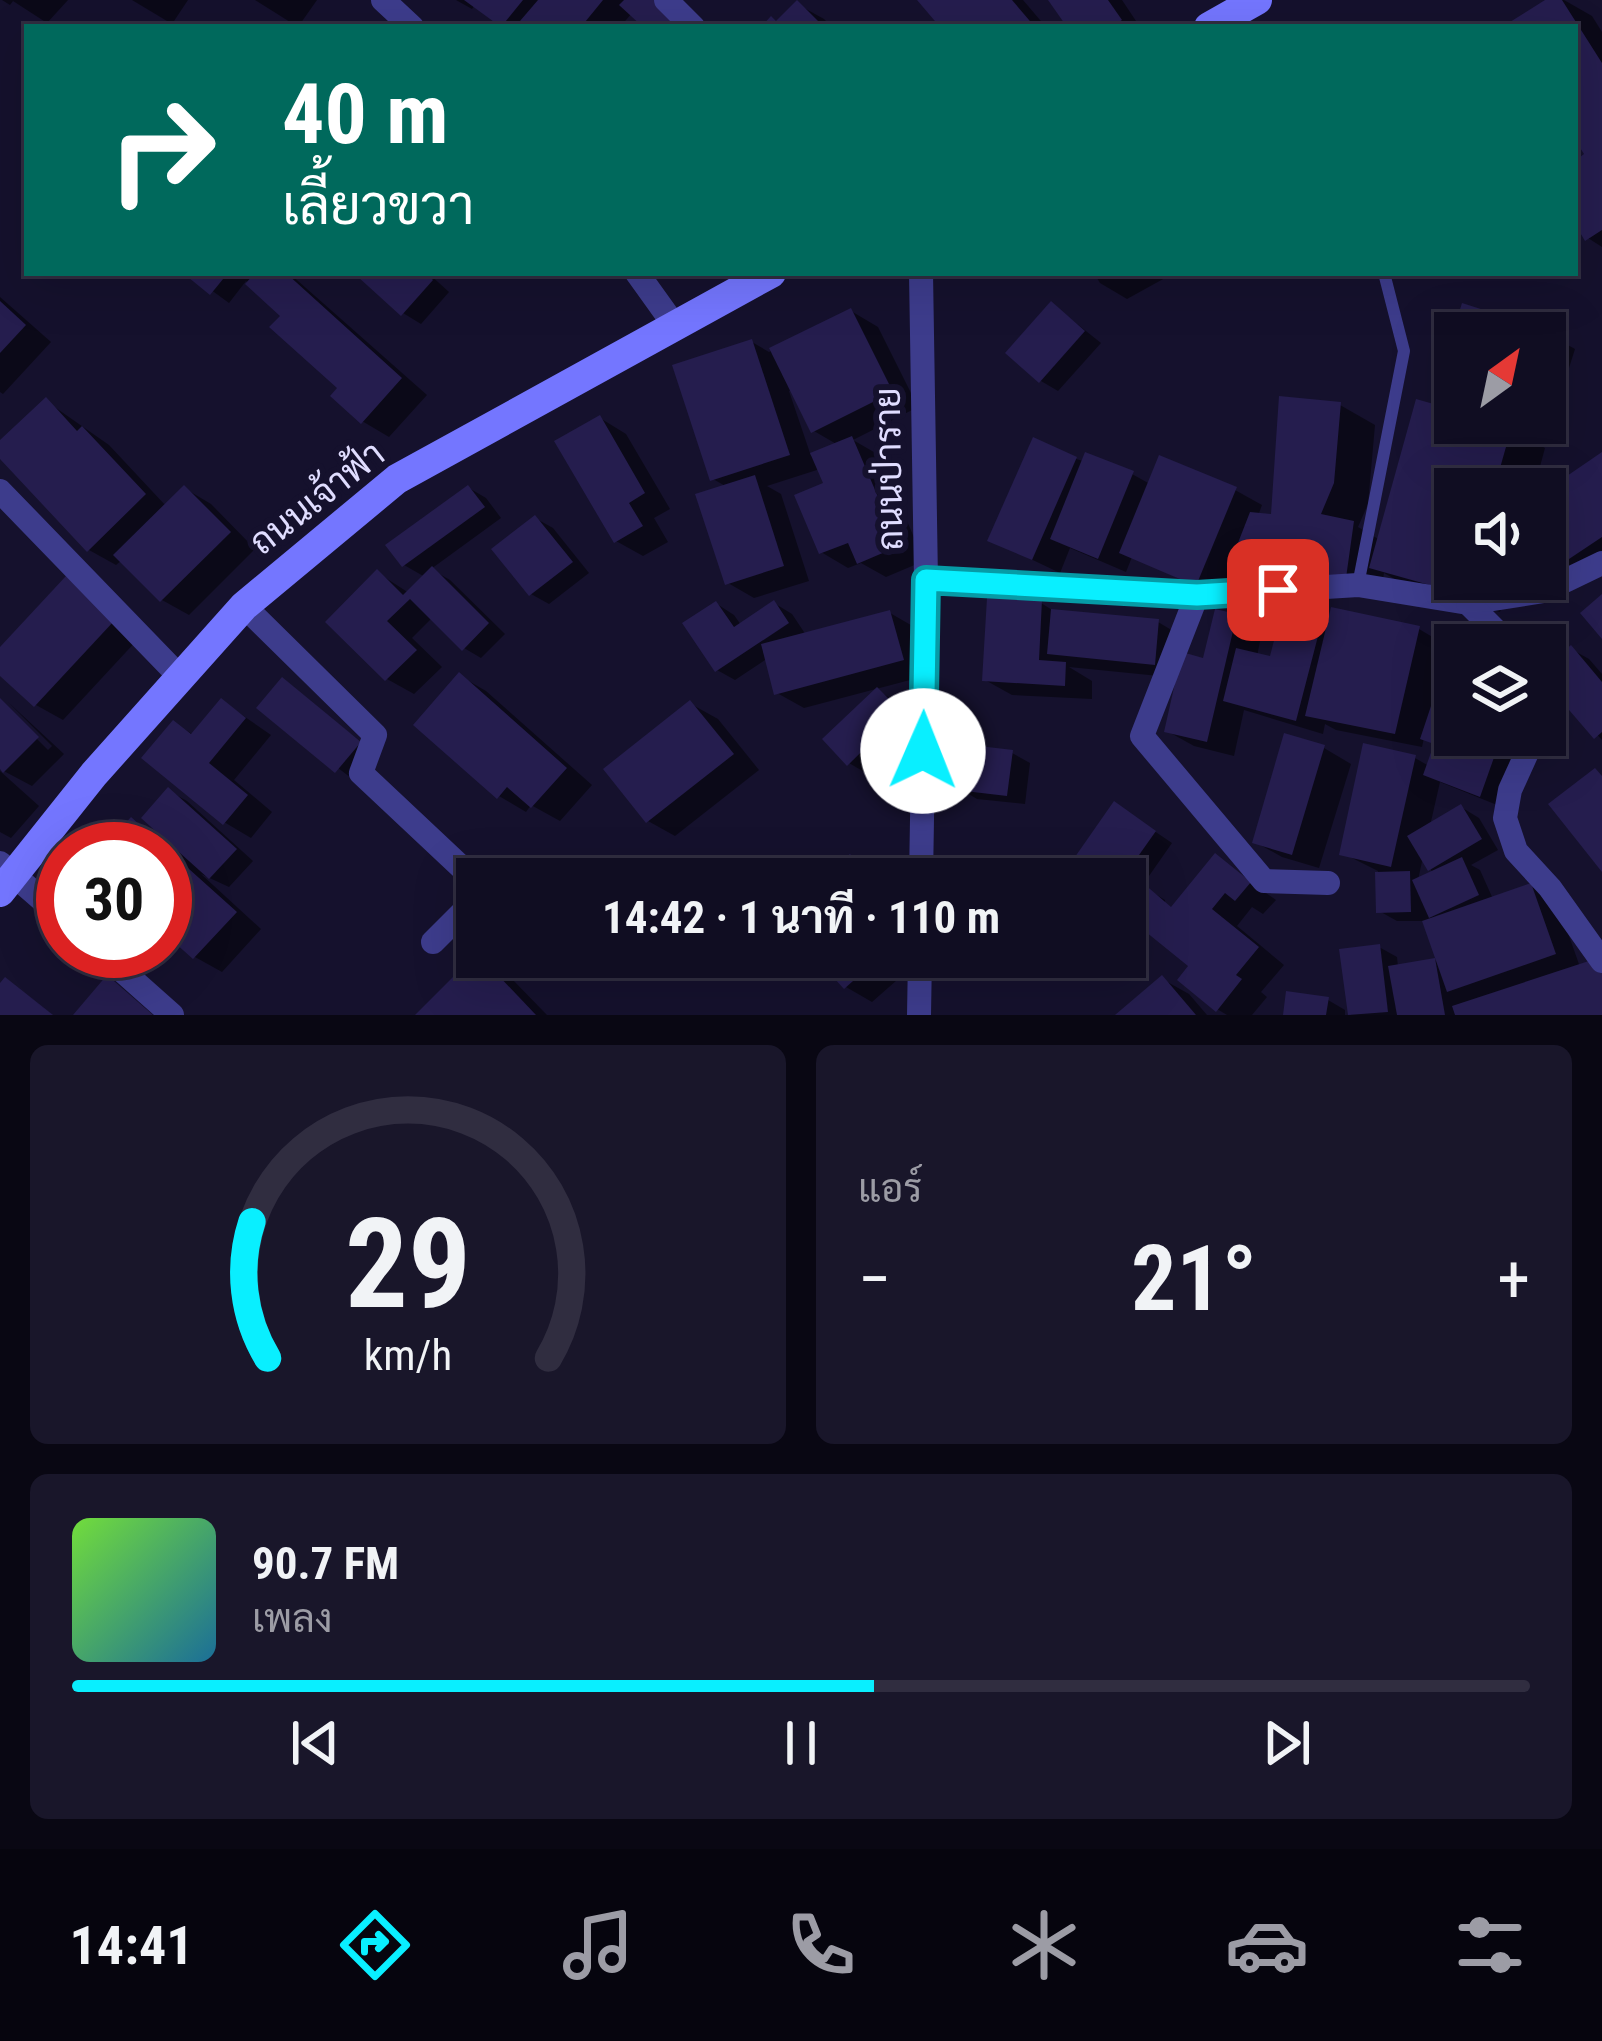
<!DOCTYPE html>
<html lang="th">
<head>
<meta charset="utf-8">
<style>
  :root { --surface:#100d22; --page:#19162a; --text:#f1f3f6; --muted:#9c9ca5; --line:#302d40; --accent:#09efff }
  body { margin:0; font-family:"Roboto Condensed",Sarabun,sans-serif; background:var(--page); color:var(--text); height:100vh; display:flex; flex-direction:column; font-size:45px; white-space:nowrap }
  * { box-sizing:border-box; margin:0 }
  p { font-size:39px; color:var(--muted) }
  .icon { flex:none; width:66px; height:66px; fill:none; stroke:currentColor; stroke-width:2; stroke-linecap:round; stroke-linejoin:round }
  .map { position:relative; height:1015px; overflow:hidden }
  .drawer { display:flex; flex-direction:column; gap:30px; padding:30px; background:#090713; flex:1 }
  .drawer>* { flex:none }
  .top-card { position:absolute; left:24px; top:24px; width:1554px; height:252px; border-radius:0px; box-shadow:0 12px 48px #0002,0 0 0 3px var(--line); background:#00695c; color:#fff; overflow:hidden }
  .needle { width:78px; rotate:33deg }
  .controls { position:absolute; left:1434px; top:312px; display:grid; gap:24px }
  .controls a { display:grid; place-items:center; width:132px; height:132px; border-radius:0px; background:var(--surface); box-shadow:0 12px 48px #0002,0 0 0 3px var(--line); font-size:60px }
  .speed { position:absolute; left:36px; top:822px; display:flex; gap:24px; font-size:60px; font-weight:700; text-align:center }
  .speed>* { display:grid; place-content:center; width:156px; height:156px; border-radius:50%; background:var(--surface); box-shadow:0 12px 48px #0002,0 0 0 3px var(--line); line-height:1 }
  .speed .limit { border:18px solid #d22; background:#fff; color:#111 }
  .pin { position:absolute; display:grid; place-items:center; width:102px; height:102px; color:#fff; margin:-51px; border-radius:24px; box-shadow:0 6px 18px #0006 }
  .me { position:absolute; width:132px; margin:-66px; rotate:1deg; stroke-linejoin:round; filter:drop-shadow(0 0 9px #0008) }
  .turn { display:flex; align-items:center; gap:42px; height:252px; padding:0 60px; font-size:54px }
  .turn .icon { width:156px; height:156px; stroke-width:2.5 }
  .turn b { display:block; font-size:84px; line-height:102px }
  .big { font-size:90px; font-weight:700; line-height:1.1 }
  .drawer .card { flex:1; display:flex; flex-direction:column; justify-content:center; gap:18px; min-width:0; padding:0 42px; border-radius:18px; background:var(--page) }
  .drawer .dial { align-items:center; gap:0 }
  .dial svg { height:312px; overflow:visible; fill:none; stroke:var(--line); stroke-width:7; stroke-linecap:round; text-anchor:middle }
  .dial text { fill:var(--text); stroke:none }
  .song { display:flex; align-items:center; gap:36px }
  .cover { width:144px; height:144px; border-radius:18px; background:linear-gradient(135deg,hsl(100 70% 55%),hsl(200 70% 35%)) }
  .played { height:12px; border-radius:6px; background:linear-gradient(90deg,var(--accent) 55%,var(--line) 55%) }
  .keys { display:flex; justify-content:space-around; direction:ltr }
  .heat { display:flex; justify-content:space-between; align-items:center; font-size:66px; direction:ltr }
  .drawer .tiles { flex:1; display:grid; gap:30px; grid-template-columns:1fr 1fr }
  .card:last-child { grid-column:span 2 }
  .trip { position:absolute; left:456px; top:858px; width:690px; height:120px; border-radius:0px; background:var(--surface); box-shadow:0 12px 48px #0002,0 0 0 3px var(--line); font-weight:700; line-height:120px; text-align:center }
  .dock { display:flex; height:192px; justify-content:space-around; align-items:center; background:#06050e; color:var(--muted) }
  .dock .icon { width:84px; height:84px }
  .dock .current { color:var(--accent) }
  .dock b { font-size:54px; color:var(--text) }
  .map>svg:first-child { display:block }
  .shadow { fill:#0007; fill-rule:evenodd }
  .building { fill:#251d4e }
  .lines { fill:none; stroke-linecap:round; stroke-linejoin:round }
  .service { stroke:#3d3c8c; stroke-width:12 }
  .minor { stroke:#3d3c8c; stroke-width:24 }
  .secondary { stroke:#7476ff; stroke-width:30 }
  .route-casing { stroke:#069ba6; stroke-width:30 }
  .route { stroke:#09efff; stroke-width:21 }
  .labels { text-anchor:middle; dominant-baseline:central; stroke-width:12; stroke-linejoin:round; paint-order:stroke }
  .street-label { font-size:36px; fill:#e0ddff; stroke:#15112d }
</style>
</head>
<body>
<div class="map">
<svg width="1602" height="1015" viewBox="0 0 1602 1015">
  <rect width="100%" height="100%" fill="#15112d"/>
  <g class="shadow">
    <path d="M 2,0 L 68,0 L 47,23 L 13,1 L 10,5 Z"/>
    <path d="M 132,0 L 188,0 L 172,24 Z"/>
    <path d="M 255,0 L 317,0 L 298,27 Z"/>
    <path d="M 456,0 L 657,0 L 647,27 L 632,13 L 620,27 L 503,27 L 475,5 L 472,9 Z"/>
    <path d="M 921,0 L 1023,0 L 1046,27 L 944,27 Z"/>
    <path d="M 1052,0 L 1122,0 L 1140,27 L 1070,27 Z"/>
    <path d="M 1550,0 L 1564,0 L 1592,16 L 1602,32 L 1602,247 L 1588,238 L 1575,218 L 1575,164 L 1589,155 L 1575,134 L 1575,27 L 1507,27 Z"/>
    <path d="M 797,4 L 824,19 L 832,27 L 765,27 L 778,24 Z"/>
    <path d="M 188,273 L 289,273 L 427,395 L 389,437 L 362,421 L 284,315 L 246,281 L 229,303 Z"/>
    <path d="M 363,273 L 428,273 L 449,292 L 421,324 L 403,313 Z"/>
    <path d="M 1094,273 L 1174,273 L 1127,299 L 1100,283 Z"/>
    <path d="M 0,297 L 51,342 L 3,394 L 0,392 Z"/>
    <path d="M 1052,304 L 1101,343 L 1058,391 L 1041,381 Z"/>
    <path d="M 1464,307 L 1548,334 L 1575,349 L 1551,425 L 1545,423 L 1545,333 L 1456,333 Z"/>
    <path d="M 851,311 L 878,327 L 918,407 L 853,440 L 879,455 L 924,561 L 886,577 L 861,563 L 848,568 L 821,552 L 827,484 L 820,469 L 767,486 L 781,494 L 809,581 L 754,598 L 728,583 L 727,487 L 713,479 L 752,342 L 769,352 ZM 793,389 L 814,431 L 838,445 L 811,456 L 789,391 Z"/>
    <path d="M 46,401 L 109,445 L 166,506 L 184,488 L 211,504 L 255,549 L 189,615 L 162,600 L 122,560 L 116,565 L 89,550 L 0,455 L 0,444 Z"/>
    <path d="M 1340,405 L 1375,425 L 1368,504 L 1358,527 L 1380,540 L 1455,413 L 1455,423 L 1491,423 L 1510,428 L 1545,448 L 1534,489 L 1455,489 L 1455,579 L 1509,579 L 1500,612 L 1407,586 L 1384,573 L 1380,596 L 1267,585 L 1236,568 L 1224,599 L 1132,557 L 1126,572 L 1070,548 L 1060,573 L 991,540 L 1076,459 L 1132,474 L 1150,484 L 1235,490 L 1262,505 L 1258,516 L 1273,518 Z"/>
    <path d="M 600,418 L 626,434 L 670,509 L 654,518 L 668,542 L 643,556 L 616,541 Z"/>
    <path d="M 1602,456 L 1602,570 L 1565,595 L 1538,579 L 1545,579 L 1545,494 Z"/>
    <path d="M 469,488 L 486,498 L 501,518 L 431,569 L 450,580 L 505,634 L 481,658 L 464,648 L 433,617 L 412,638 L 442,667 L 414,694 L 387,679 L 378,573 L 409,593 L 425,577 L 404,565 Z"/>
    <path d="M 535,518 L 553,528 L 589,573 L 549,604 L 531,594 Z"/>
    <path d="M 66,580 L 139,638 L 63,720 L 36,705 L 0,672 L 0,651 Z"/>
    <path d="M 774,603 L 792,614 L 806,635 L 890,613 L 916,628 L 929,675 L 804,708 L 777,693 L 768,658 L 735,680 L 717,670 L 717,604 L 734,615 L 741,625 Z"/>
    <path d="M 1041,603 L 1057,613 L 1158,622 L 1185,638 L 1183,656 L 1206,661 L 1235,617 L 1262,632 L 1257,656 L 1272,660 L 1323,616 L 1331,621 L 1419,629 L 1446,645 L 1431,709 L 1455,719 L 1455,735 L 1526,735 L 1507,809 L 1440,782 L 1430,826 L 1461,807 L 1479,818 L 1498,850 L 1471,865 L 1480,870 L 1493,899 L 1530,886 L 1557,902 L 1580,967 L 1602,964 L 1602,1015 L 1351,1015 L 1342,951 L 1379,947 L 1397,957 L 1398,967 L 1439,960 L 1425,921 L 1397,921 L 1379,911 L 1378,871 L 1342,853 L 1415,758 L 1429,766 L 1437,745 L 1424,738 L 1422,747 L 1336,730 L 1325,724 L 1323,734 L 1244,710 L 1234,756 L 1194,746 L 1167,731 L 1179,678 L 1069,667 L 1092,681 L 1092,699 L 1012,695 L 985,680 ZM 1423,857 L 1433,873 L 1418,880 Z"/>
    <path d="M 1571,649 L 1589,659 L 1602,674 L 1602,740 L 1545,677 L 1545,671 Z"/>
    <path d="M 460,676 L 486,691 L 592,785 L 560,821 L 531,805 L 526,812 L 499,796 Z"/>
    <path d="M 282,681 L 377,754 L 355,781 L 260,708 Z"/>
    <path d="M 877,690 L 895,701 L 918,724 L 866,773 L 849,763 Z"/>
    <path d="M 222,701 L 271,735 L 234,780 L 272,812 L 251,838 L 224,822 L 174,723 L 194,735 Z"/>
    <path d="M 0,702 L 48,750 L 52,746 L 8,702 L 64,754 L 32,786 L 0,769 Z"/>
    <path d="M 691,704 L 718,719 L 759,770 L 675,836 L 648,821 Z"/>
    <path d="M 1324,748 L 1351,764 L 1319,868 L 1282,857 L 1255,842 Z"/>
    <path d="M 1012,753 L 1030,763 L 1025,804 L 977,799 L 959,788 Z"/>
    <path d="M 0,771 L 39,806 L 11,838 L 0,832 Z"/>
    <path d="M 169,791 L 187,801 L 253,861 L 229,887 L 201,874 L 261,929 L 222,972 L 195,957 L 165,930 L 165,849 L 107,849 L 132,821 L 167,841 Z"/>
    <path d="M 1132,816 L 1172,843 L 1142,886 L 1165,900 L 1165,906 L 1181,919 L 1216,857 L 1276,900 L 1263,914 L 1252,907 L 1237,926 L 1284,965 L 1261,992 L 1267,997 L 1252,1015 L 1227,1015 L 1217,1009 L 1193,966 L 1125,911 L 1130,904 L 1125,901 L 1125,879 L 1091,879 Z"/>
    <path d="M 850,857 L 877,873 L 883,879 L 826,879 Z"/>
    <path d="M 1030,875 L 1073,878 L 1074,879 L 1030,879 Z"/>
    <path d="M 819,957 L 900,957 L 895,962 L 905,973 L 872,1002 L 846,987 Z"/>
    <path d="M 476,958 L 511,978 L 547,1015 L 421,1015 Z"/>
    <path d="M 1162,979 L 1189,994 L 1207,1015 L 1119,1015 Z"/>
    <path d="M 1288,995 L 1328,1000 L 1345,1010 L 1345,1015 L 1286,1015 Z"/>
  </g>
  <g class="building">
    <path d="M 464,0 L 523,0 L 501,27 Z"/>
    <path d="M 538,0 L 603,0 L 581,27 L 527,27 L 520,21 Z"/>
    <path d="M 624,0 L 654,0 L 682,27 L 643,27 L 619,5 Z"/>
    <path d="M 797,0 L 824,27 L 761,27 L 771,16 L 776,21 Z"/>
    <path d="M 917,0 L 1012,0 L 1035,27 L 940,27 Z"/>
    <path d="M 1048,0 L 1108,0 L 1122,20 L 1111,27 L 1067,27 Z"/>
    <path d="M 1545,0 L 1562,0 L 1602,63 L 1602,230 L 1585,241 L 1575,224 L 1575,161 L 1584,154 L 1575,140 L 1575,27 L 1502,27 Z"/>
    <path d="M 183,273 L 228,273 L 210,295 Z"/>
    <path d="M 255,273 L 286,273 L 402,378 L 361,424 L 330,396 L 337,388 L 269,327 L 280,316 L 245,284 Z"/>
    <path d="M 359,273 L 426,273 L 433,280 L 401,316 L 357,276 Z"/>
    <path d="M 0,301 L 26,325 L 0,353 Z"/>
    <path d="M 1051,301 L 1085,331 L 1039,383 L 1005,353 Z"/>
    <path d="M 1462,303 L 1553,332 L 1552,333 L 1455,333 L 1455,390 L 1437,384 Z"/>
    <path d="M 851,308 L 893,392 L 811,433 L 769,348 Z"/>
    <path d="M 752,339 L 790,455 L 710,481 L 672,365 Z"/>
    <path d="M 1279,396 L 1341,402 L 1334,483 L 1321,514 L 1354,521 L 1346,578 L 1229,566 L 1250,512 L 1271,514 Z"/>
    <path d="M 46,397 L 77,431 L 82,426 L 146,494 L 87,552 L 0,459 L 0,440 Z"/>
    <path d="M 1416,399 L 1455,410 L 1455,423 L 1512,426 L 1494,489 L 1455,489 L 1455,579 L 1469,579 L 1465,595 L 1369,568 Z"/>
    <path d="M 600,415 L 645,493 L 629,503 L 643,526 L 614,543 L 554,441 Z"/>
    <path d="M 852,436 L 899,546 L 857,564 L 848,543 L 819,554 L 794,495 L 823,483 L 810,453 Z"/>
    <path d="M 1033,437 L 1077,457 L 1032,560 L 987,541 Z"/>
    <path d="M 1085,452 L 1134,471 L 1098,559 L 1050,539 Z"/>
    <path d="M 1602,452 L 1602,537 L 1545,575 L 1545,491 Z"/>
    <path d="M 1159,455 L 1237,487 L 1196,586 L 1119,553 Z"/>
    <path d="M 755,475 L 784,566 L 725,585 L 695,494 Z"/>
    <path d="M 184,485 L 231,532 L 160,602 L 113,555 Z"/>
    <path d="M 468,485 L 485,507 L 402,567 L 385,545 Z"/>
    <path d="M 535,515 L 573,562 L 529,596 L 491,549 Z"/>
    <path d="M 432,566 L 489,623 L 462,651 L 410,599 L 387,621 L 417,650 L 385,681 L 325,622 L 377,569 L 403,595 Z"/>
    <path d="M 66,576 L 114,621 L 34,707 L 0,676 L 0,647 Z"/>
    <path d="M 1602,594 L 1602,639 L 1580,613 Z"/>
    <path d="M 987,598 L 1042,600 L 1039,660 L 1066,662 L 1065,686 L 982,681 Z"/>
    <path d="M 774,600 L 789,623 L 715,672 L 682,623 L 716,601 L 734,627 Z"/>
    <path d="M 1284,602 L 1324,613 L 1296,721 L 1223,701 L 1236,648 L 1270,656 Z"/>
    <path d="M 1331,607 L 1420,626 L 1395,734 L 1305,716 Z"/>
    <path d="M 1051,609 L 1159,619 L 1155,665 L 1047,654 Z"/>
    <path d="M 1215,609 L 1237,614 L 1207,742 L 1164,732 L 1182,652 L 1203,658 Z"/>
    <path d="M 890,610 L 904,660 L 774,695 L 761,644 Z"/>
    <path d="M 1571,645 L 1602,682 L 1602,732 L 1594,739 L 1545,682 L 1545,667 Z"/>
    <path d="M 459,672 L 567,768 L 531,808 L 507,787 L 497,799 L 413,725 Z"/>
    <path d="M 282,677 L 361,742 L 335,773 L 256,708 Z"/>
    <path d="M 877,687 L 902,712 L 847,766 L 822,739 Z"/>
    <path d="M 0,698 L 39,737 L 3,773 L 0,769 Z"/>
    <path d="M 221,698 L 246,718 L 209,763 L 248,795 L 223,825 L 141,758 L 173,720 L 191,734 Z"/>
    <path d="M 690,700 L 734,754 L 646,823 L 603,769 Z"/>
    <path d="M 1431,706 L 1455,715 L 1455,735 L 1502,735 L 1480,797 L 1423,775 L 1434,744 L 1420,739 Z"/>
    <path d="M 1284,733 L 1325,745 L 1292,855 L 1252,843 Z"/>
    <path d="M 1363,743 L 1416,755 L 1391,867 L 1339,855 Z"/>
    <path d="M 962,744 L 1013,750 L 1007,796 L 956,790 Z"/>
    <path d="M 1595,768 L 1602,776 L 1602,872 L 1548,804 Z"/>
    <path d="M 168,787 L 237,849 L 209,879 L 141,818 Z"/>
    <path d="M 1114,801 L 1156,831 L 1122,879 L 1086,879 L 1068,867 Z"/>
    <path d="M 1461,804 L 1482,839 L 1428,871 L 1407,836 Z"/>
    <path d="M 131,817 L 237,912 L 193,959 L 165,934 L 165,849 L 103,849 Z"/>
    <path d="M 1215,853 L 1251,882 L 1235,901 L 1225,893 L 1212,909 L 1259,947 L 1236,975 L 1242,979 L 1216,1012 L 1177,980 L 1188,966 L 1125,915 L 1125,905 L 1143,883 L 1171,907 Z"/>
    <path d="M 850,854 L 872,879 L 821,879 Z"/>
    <path d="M 1462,857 L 1479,895 L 1429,918 L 1412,880 Z"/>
    <path d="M 1410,871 L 1411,912 L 1376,913 L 1375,872 Z"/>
    <path d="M 1531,883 L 1556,954 L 1447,992 L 1422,921 Z"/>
    <path d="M 1380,944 L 1388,1012 L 1348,1015 L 1339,949 Z"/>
    <path d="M 477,953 L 536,1015 L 415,1015 Z"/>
    <path d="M 815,957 L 880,957 L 844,989 Z"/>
    <path d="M 1435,958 L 1445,1015 L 1397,1015 L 1388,966 Z"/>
    <path d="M 1598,958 L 1602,971 L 1602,1015 L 1455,1015 L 1452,1006 Z"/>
    <path d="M 107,975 L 153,1015 L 73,1015 Z"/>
    <path d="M 1162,975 L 1196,1015 L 1115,1015 Z"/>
    <path d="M 5,977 L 53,1015 L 0,1015 L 0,983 Z"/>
    <path d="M 1286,991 L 1329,997 L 1326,1015 L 1283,1015 Z"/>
  </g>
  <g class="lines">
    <path class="service" d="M 1358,585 L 1404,351 L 1384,273"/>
    <g class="minor">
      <path d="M 383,0 L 412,27"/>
      <path d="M 666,0 L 693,27"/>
      <path d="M 637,273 L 675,326"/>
      <path d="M 0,491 L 180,677"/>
      <path d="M 926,580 L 1197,595 L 1358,585 L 1468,603 L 1544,591 L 1602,563"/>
      <path d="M 1197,595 L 1142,736 L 1264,881 L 1328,883"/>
      <path d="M 1468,603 L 1510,645"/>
      <path d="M 244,606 L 375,735 L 361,773 L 477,882"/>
      <path d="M 1535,735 L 1510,790 L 1505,818 L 1516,851 L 1550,888 L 1602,961"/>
      <path d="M 0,863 L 63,918"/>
      <path d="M 921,879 L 926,580 L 921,273"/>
      <path d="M 433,942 L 477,898"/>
      <path d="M 100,951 L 172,1015"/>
      <path d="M 919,1015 L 920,957"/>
    </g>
    <g class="secondary">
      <path d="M 1209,27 L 1257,0"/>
      <path d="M 0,892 L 94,774 L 244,606 L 397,479 L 771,273"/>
    </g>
  </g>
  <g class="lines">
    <g class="route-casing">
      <path id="route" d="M 923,751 L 926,580 L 1197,595 L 1278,590"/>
    </g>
    <use href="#route" class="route"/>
  </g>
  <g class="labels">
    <g class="street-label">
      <text transform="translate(889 469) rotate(-91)">ถนนป่าราย</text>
      <text transform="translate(317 498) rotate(-38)">ถนนเจ้าฟ้า</text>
    </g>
  </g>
</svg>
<div class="controls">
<a><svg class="needle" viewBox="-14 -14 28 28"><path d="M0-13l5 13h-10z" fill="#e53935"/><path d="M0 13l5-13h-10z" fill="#9c9ca5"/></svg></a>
<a><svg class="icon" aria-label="sound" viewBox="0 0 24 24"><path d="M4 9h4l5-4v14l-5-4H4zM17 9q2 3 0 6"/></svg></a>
<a><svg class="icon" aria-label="layers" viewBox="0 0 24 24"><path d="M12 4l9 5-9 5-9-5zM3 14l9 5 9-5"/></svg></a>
</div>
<div class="speed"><div class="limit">30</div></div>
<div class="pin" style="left:1278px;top:590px;background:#d93025"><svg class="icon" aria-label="arrive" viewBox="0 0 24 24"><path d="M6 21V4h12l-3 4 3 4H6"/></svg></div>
<svg class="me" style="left:923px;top:751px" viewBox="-20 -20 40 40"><circle r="19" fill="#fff"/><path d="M0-13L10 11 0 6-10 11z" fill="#09efff"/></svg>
<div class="trip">14:42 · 1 นาที · 110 m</div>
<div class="top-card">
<div class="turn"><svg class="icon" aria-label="right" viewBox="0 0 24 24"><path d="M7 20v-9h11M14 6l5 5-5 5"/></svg><div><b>40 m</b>เลี้ยวขวา</div></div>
</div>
</div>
<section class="drawer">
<div class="tiles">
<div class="card dial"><svg viewBox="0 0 100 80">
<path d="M14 69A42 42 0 1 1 86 69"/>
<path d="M14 69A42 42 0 0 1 10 34" stroke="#09efff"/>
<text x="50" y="56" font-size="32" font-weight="700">29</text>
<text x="50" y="72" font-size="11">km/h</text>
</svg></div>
<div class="card"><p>แอร์</p>
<div class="heat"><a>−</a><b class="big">21°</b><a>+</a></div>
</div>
<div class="card">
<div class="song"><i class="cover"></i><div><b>90.7 FM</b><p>เพลง</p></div></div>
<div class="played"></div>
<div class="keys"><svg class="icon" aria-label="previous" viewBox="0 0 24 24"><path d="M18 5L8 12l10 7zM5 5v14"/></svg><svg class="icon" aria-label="pause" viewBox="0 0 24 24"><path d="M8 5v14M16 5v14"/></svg><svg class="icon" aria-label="next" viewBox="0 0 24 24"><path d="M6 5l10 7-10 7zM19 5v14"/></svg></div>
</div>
</div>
</section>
<nav class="dock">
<b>14:41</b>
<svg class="icon current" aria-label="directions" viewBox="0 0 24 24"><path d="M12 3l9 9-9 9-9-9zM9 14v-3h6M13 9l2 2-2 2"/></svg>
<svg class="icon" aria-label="music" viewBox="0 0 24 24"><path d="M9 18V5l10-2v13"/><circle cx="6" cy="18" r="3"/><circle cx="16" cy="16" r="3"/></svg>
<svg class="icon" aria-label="phone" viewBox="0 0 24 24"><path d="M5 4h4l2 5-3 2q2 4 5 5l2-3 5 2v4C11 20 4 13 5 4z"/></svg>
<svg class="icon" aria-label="climate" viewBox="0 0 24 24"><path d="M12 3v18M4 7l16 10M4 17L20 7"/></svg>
<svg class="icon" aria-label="car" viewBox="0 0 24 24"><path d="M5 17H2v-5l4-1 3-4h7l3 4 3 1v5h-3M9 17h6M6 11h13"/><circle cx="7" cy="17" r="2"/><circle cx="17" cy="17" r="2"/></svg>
<svg class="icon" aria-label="filters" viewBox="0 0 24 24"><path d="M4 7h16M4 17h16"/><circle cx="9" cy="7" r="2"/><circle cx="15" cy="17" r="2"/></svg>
</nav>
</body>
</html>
